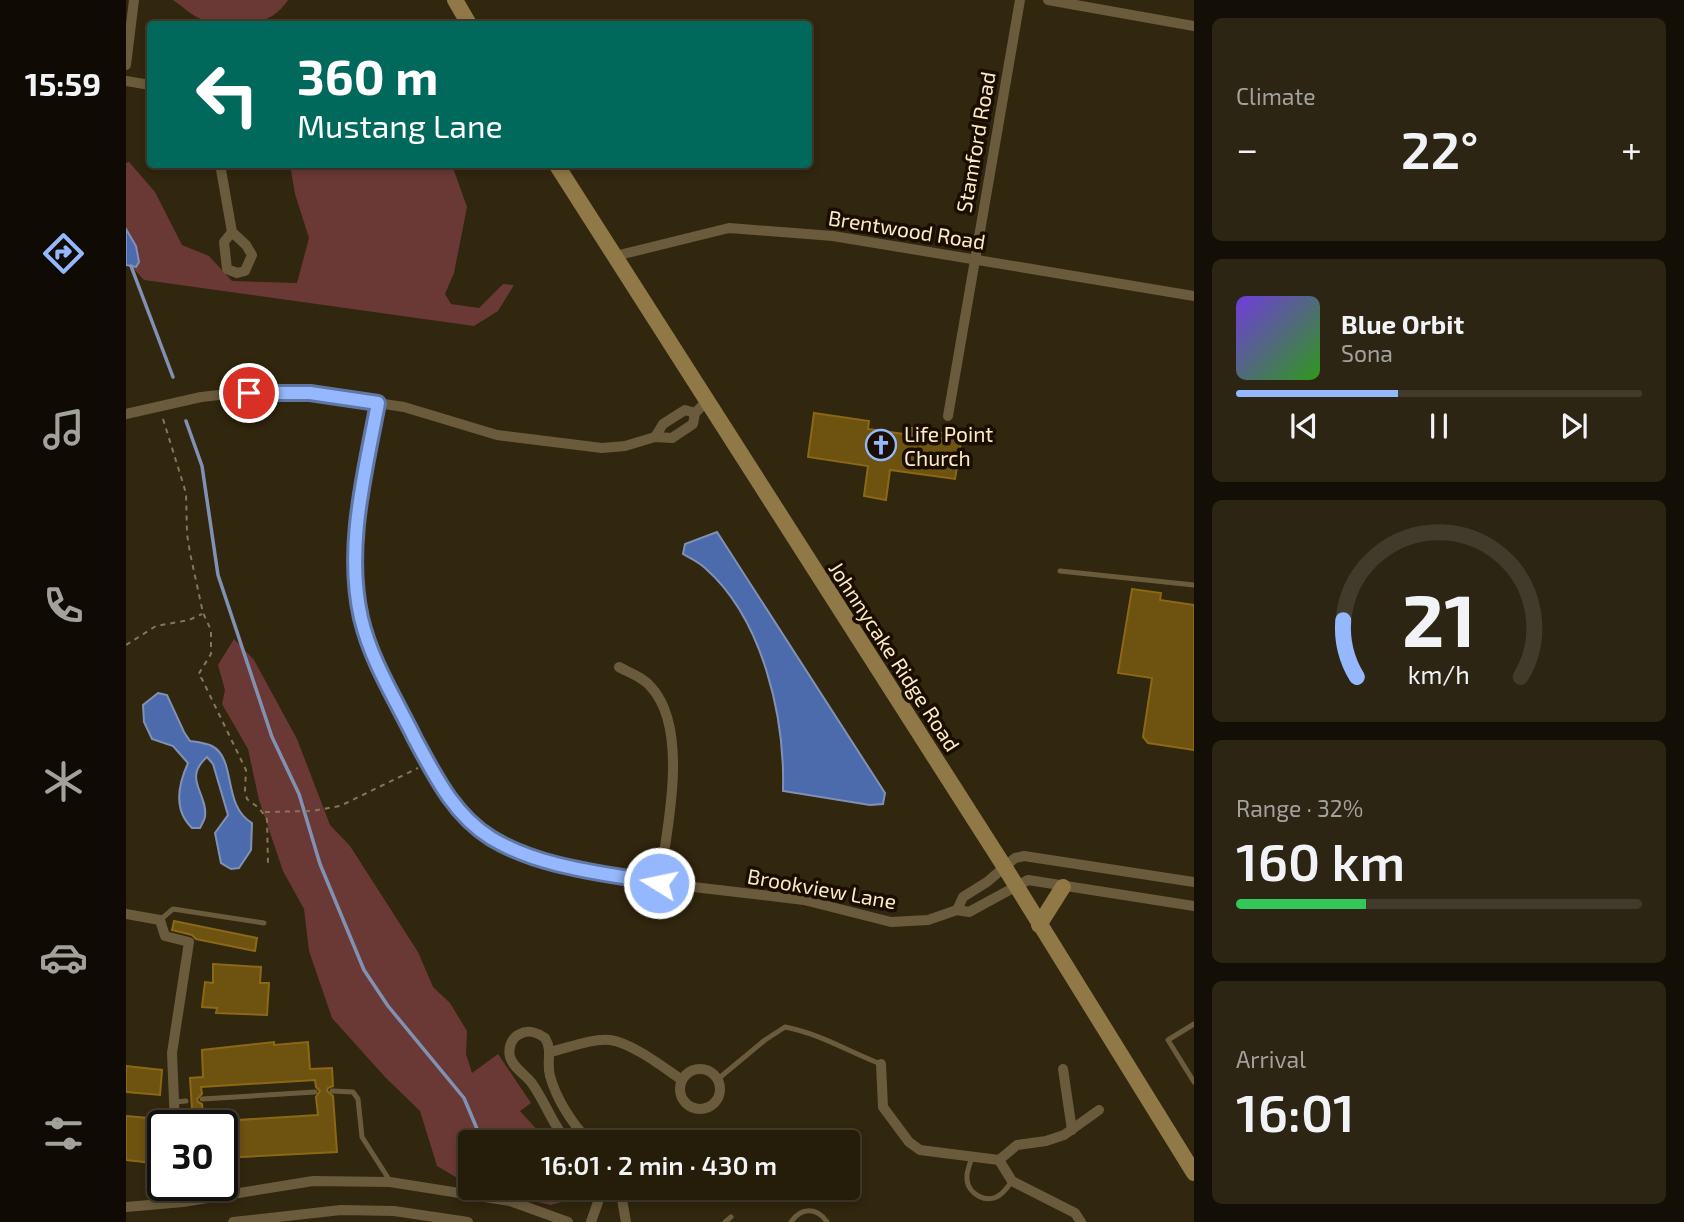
<!DOCTYPE html>
<html lang="en">
<head>
<meta charset="utf-8">
<style>
  :root { --surface:#251c0a; --page:#2d2513; --text:#f1f3f6; --muted:#a3a19c; --line:#423a2b; --accent:#94b7fd }
  body { margin:0; font-family:"Exo 2",sans-serif; background:var(--page); color:var(--text); height:100vh; display:flex; flex-direction:column; font-size:26px; white-space:nowrap }
  * { box-sizing:border-box; margin:0 }
  p { font-size:23px; color:var(--muted) }
  .icon { flex:none; width:38px; height:38px; fill:none; stroke:currentColor; stroke-width:2; stroke-linecap:round; stroke-linejoin:round }
  .map { position:relative; flex:1; overflow:hidden }
  .side { display:flex; flex-direction:column; gap:18px; padding:18px; background:#140f06; width:490px }
  .side>* { flex:none }
  .banner { position:absolute; left:21px; top:21px; width:665px; height:147px; border-radius:7px; box-shadow:0 4px 10px #0003,0 0 0 2px var(--line); background:#00695c; color:#fff; overflow:hidden }
  .speed { position:absolute; left:21px; top:1110px; display:flex; gap:14px; font-size:35px; font-weight:700; text-align:center }
  .speed>* { display:grid; place-content:center; width:91px; height:91px; border-radius:50%; background:var(--surface); box-shadow:0 4px 10px #0003,0 0 0 2px var(--line); line-height:1 }
  .speed .limit { border:4px solid #111; border-radius:10px; background:#fff; color:#111 }
  .pin { position:absolute; display:grid; place-items:center; width:60px; height:60px; color:#fff; margin:-30px; border:4px solid #fff; border-radius:50%; box-shadow:0 2px 7px #0007 }
  .me { position:absolute; width:77px; margin:-38px; rotate:280deg; stroke-linejoin:round; filter:drop-shadow(0 0 5px #0008) }
  .turn { display:flex; align-items:center; gap:24px; height:147px; padding:0 35px; font-size:32px }
  .turn .icon { width:91px; height:91px; stroke-width:2.5 }
  .turn b { display:block; font-size:49px; line-height:60px }
  .big { font-size:52px; font-weight:600; line-height:1.1 }
  .side .tile { flex:1; display:flex; flex-direction:column; justify-content:center; gap:10px; min-width:0; padding:0 24px; border-radius:10px; background:var(--page) }
  .side .dial { align-items:center; gap:0 }
  .dial svg { height:182px; overflow:visible; fill:none; stroke:var(--line); stroke-width:7; stroke-linecap:round; text-anchor:middle }
  .dial text { fill:var(--text); stroke:none }
  .song { display:flex; align-items:center; gap:21px }
  .cover { width:84px; height:84px; border-radius:10px; background:linear-gradient(135deg,hsl(260 70% 55%),hsl(110 70% 35%)) }
  .played { height:7px; border-radius:4px; background:linear-gradient(90deg,var(--accent) 40%,var(--line) 40%) }
  .keys { display:flex; justify-content:space-around; direction:ltr }
  .heat { display:flex; justify-content:space-between; align-items:center; font-size:38px; direction:ltr }
  .charge { height:10px; border-radius:5px; background:linear-gradient(90deg,#34c759 32%,var(--line) 0) }
  .trip { position:absolute; left:332px; top:1130px; width:402px; height:70px; border-radius:7px; background:var(--surface); box-shadow:0 4px 10px #0003,0 0 0 2px var(--line); font-weight:600; line-height:70px; text-align:center }
  main { display:flex; flex:1; min-height:0 }
  .tab-bar { display:flex; flex-direction:column; width:126px; justify-content:space-around; align-items:center; background:#0f0b04; color:var(--muted) }
  .tab-bar .icon { width:49px; height:49px }
  .tab-bar .current { color:var(--accent) }
  .tab-bar b { font-size:32px; color:var(--text) }
  .map>svg:first-child { display:block }
  .green { fill:#6a3936 }
  .water { fill:#4c6bac; stroke:#8191b4; stroke-width:2 }
  .lines { fill:none; stroke-linecap:round; stroke-linejoin:round }
  .stream { stroke:#8191b4; stroke-width:3.5 }
  .building { fill:#6d5210; stroke:#8a6816; stroke-width:2 }
  .path { stroke:#847659; stroke-width:2; stroke-dasharray:5 5; stroke-linecap:butt }
  .service { stroke:#6b5b3d; stroke-width:5 }
  .minor { stroke:#6b5b3d; stroke-width:10 }
  .secondary { stroke:#907847; stroke-width:16 }
  .route-casing { stroke:#6077a4; stroke-width:18 }
  .route { stroke:#94b7fd; stroke-width:12 }
  .labels { text-anchor:middle; dominant-baseline:central; stroke-width:7; stroke-linejoin:round; paint-order:stroke }
  .street-label { font-size:21px; fill:#fdeac6; stroke:#190e00 }
  .poi-label { font-size:21px; fill:#fdeac6; stroke:#190e00; text-anchor:start }
</style>
</head>
<body>
<main>
<nav class="tab-bar">
<b>15:59</b>
<svg class="icon current" aria-label="directions" viewBox="0 0 24 24"><path d="M12 3l9 9-9 9-9-9zM9 14v-3h6M13 9l2 2-2 2"/></svg>
<svg class="icon" aria-label="music" viewBox="0 0 24 24"><path d="M9 18V5l10-2v13"/><circle cx="6" cy="18" r="3"/><circle cx="16" cy="16" r="3"/></svg>
<svg class="icon" aria-label="phone" viewBox="0 0 24 24"><path d="M5 4h4l2 5-3 2q2 4 5 5l2-3 5 2v4C11 20 4 13 5 4z"/></svg>
<svg class="icon" aria-label="climate" viewBox="0 0 24 24"><path d="M12 3v18M4 7l16 10M4 17L20 7"/></svg>
<svg class="icon" aria-label="car" viewBox="0 0 24 24"><path d="M5 17H2v-5l4-1 3-4h7l3 4 3 1v5h-3M9 17h6M6 11h13"/><circle cx="7" cy="17" r="2"/><circle cx="17" cy="17" r="2"/></svg>
<svg class="icon" aria-label="filters" viewBox="0 0 24 24"><path d="M4 7h16M4 17h16"/><circle cx="9" cy="7" r="2"/><circle cx="15" cy="17" r="2"/></svg>
</nav>
<div class="map">
<svg width="1068" height="1222" viewBox="0 0 1068 1222">
  <rect width="100%" height="100%" fill="#31260e"/>
  <g class="green">
    <path d="M 47,0 L 162,0 C 143,29 106,30 75,19 C 66,16 56,6 47,0 Z"/>
    <path d="M 3,162 L 29,192 L 56,245 L 83,256 L 106,281 L 171,283 L 183,238 L 169,194 L 164,165 L 326,165 L 341,207 L 328,273 L 319,294 L 325,304 L 353,308 L 377,284 L 388,285 L 372,311 L 348,326 L 18,280 L 5,266 L 13,262 L 10,246 L 0,229 L 0,163 Z"/>
    <path d="M 108,639 L 128,660 L 171,739 L 204,825 L 224,846 L 292,952 L 307,987 L 324,1003 L 341,1031 L 340,1054 L 346,1073 L 372,1054 L 405,1103 L 394,1111 L 423,1143 L 345,1143 L 345,1186 L 311,1166 L 294,1111 L 259,1077 L 206,1018 L 183,951 L 178,909 L 157,871 L 133,800 L 122,749 L 96,704 L 99,690 L 92,665 Z"/>
    <path d="M 349,1188 L 450,1188 L 454,1197 L 425,1205 Z"/>
  </g>
  <g class="water">
    <path d="M 0,229 L 10,246 L 13,262 L 10,267 L 0,265 Z"/>
    <path d="M 591,532 L 759,793 L 757,804 L 744,805 L 657,791 C 659,717 637,619 579,568 C 573,562 564,558 557,554 L 559,544 Z"/>
    <path d="M 32,693 L 41,695 L 58,732 L 64,741 C 71,742 80,743 86,746 C 111,759 96,806 126,823 L 125,850 L 113,868 L 105,869 L 95,863 L 89,833 L 102,815 L 87,764 L 81,757 C 56,779 82,793 79,817 C 78,821 76,824 74,828 L 66,828 C 47,810 52,785 62,763 L 47,746 L 26,739 L 18,722 L 17,705 Z"/>
  </g>
  <g class="lines">
    <g class="stream">
      <path d="M 5,266 L 47,377"/>
      <path d="M 60,421 L 76,466 L 92,575 L 146,737 L 173,794 L 194,864 L 238,970 L 262,1006 L 338,1098 L 357,1143"/>
    </g>
  </g>
  <g class="building">
    <path d="M 688,413 L 743,421 L 742,429 L 778,434 L 779,427 L 836,436 L 829,479 L 764,470 L 760,500 L 738,496 L 742,466 L 682,457 Z"/>
    <path d="M 1006,589 L 1035,593 L 1034,600 L 1068,605 L 1068,750 L 1022,743 L 1017,737 L 1026,678 L 992,673 Z"/>
    <path d="M 48,921 L 131,938 L 129,951 L 70,939 L 66,935 L 46,930 Z"/>
    <path d="M 87,964 L 135,967 L 134,983 L 143,983 L 141,1015 L 90,1013 L 91,1008 L 76,1007 L 79,982 L 87,983 Z"/>
    <path d="M 148,1042 L 148,1045 L 182,1042 L 184,1069 L 206,1068 L 207,1086 L 202,1088 L 201,1091 L 207,1096 L 211,1152 L 96,1158 L 96,1121 L 192,1115 L 190,1097 L 194,1091 L 190,1087 L 189,1080 L 75,1087 L 76,1094 L 71,1099 L 72,1102 L 76,1104 L 78,1125 L 67,1125 L 64,1078 L 77,1077 L 76,1050 Z"/>
    <path d="M 0,1066 L 36,1070 L 34,1095 L 0,1092 Z"/>
    <path d="M 0,1116 L 33,1119 L 31,1136 L 37,1137 L 37,1160 L 26,1159 L 26,1163 L 0,1160 Z"/>
  </g>
  <g class="lines">
    <g class="path">
      <path d="M 37,419 L 60,493 L 61,534 L 64,553 L 77,613 L 85,630 L 85,654 L 72,675 L 76,679 L 120,770 L 119,791 L 121,799 L 133,808 L 141,819 L 142,864"/>
      <path d="M 0,645 L 30,626 L 63,620 L 76,614"/>
      <path d="M 139,812 L 186,811 L 214,806 L 292,768"/>
    </g>
    <g class="service">
      <path d="M 934,571 L 1068,585"/>
      <path d="M 34,920 L 47,909 L 138,923"/>
      <path d="M 1068,1024 L 1042,1040 L 1068,1082"/>
      <path d="M 592,1079 L 639,1040 L 659,1027 C 695,1034 721,1051 755,1064"/>
      <path d="M 206,1091 L 227,1092 L 232,1099 L 236,1137 L 264,1181"/>
      <path d="M 76,1099 L 189,1092"/>
      <path d="M 48,1102 L 60,1101"/>
      <path d="M 846,1157 C 844,1164 840,1172 841,1179 C 842,1195 862,1205 875,1194 C 879,1191 883,1185 886,1181"/>
      <path d="M 599,1222 L 605,1217"/>
      <path d="M 665,1222 C 675,1207 691,1207 701,1222"/>
    </g>
    <g class="minor">
      <path d="M 922,0 L 1068,26"/>
      <path d="M 0,65 L 8,0"/>
      <path d="M 0,81 L 24,85"/>
      <path d="M 94,164 L 106,232 L 120,245 L 126,255 L 119,271 L 111,273 L 101,269 L 98,242 L 106,232"/>
      <path d="M 489,256 L 603,228 L 707,236 L 1068,296"/>
      <path d="M 252,403 L 230,525 L 231,590 L 235,618 L 251,662 L 316,786 L 338,816 L 365,838 L 404,856 L 466,871 L 533,883 L 678,900 L 765,922 L 802,920 L 831,910 L 843,912 L 902,880 L 1068,906"/>
      <path d="M 0,414 L 75,397 L 102,394 L 184,393 L 278,407 L 371,435 L 476,448 L 499,446 L 529,437 L 546,438 L 567,424 L 569,413 L 581,401"/>
      <path d="M 822,416 L 894,0"/>
      <path d="M 529,437 L 537,424 L 559,410 L 569,413"/>
      <path d="M 493,667 C 504,673 517,677 525,687 C 564,729 541,832 533,883"/>
      <path d="M 831,910 L 837,897 L 861,882 L 889,858 L 898,856 L 1068,882"/>
      <path d="M 0,914 L 34,920 L 39,936 L 63,942 L 46,1053 L 49,1125"/>
      <path d="M 424,1052 C 442,1048 466,1038 484,1040 C 506,1043 537,1067 556,1080"/>
      <path d="M 755,1064 L 757,1107 L 783,1142 L 794,1150 L 873,1160 L 886,1181 L 949,1213 L 955,1222"/>
      <circle cx="574" cy="1089" r="20"/>
      <path d="M 937,1069 L 946,1130"/>
      <path d="M 442,1143 C 426,1124 419,1101 405,1082 C 398,1074 387,1067 384,1057 C 382,1048 385,1038 394,1034 C 402,1029 412,1033 419,1038 C 427,1051 420,1062 424,1076 C 431,1101 447,1124 464,1143"/>
      <path d="M 873,1160 L 891,1145 L 920,1141 L 938,1135 L 973,1110"/>
      <path d="M 55,1185 L 57,1202"/>
      <path d="M 494,1188 L 500,1222"/>
      <path d="M 0,1207 L 57,1202 L 187,1181 L 264,1182 L 384,1201 L 442,1222"/>
      <path d="M 107,1222 L 215,1210 L 268,1211 L 342,1222"/>
      <path d="M 465,1222 L 472,1202 L 474,1188"/>
    </g>
    <g class="secondary">
      <path d="M 329,0 L 343,24"/>
      <path d="M 430,164 L 878,866 L 1068,1173"/>
      <path d="M 913,925 L 937,887"/>
    </g>
  </g>
  <g class="lines">
    <g class="route-casing">
      <path id="route" d="M 123,393 L 184,393 L 252,403 C 239,473 219,547 235,618 C 245,661 270,700 289,739 C 309,776 328,815 365,838 C 414,868 478,873 533,883"/>
    </g>
    <use href="#route" class="route"/>
  </g>
  <defs>
    <g id="church-ring" transform="scale(1.575)"><circle r="9.5" fill="#190e00" stroke="#94b7fd" stroke-width="1.5"/><path d="M-1.2-6h2.4v3.5h3.3v2.4h-3.3V6h-2.4V-.1h-3.3v-2.4h3.3Z" fill="#94b7fd"/></g>
  </defs>
  <g fill-rule="evenodd">
    <use href="#church-ring" x="755" y="445"/>
  </g>
  <g class="labels">
    <g class="street-label">
      <text transform="translate(849 142) rotate(-80)">Stamford Road</text>
      <text transform="translate(781 229) rotate(9)">Brentwood Road</text>
      <text transform="translate(769 656) rotate(57)">Johnnycake Ridge Road</text>
      <text transform="translate(696 888) rotate(10)">Brookview Lane</text>
    </g>
    <g class="poi-label">
      <text x="778" y="433">Life Point<tspan x="778" dy="24">Church</tspan></text>
    </g>
  </g>
</svg>
<div class="speed"><div class="limit">30</div></div>
<div class="pin" style="left:123px;top:393px;background:#d93025"><svg class="icon" aria-label="arrive" viewBox="0 0 24 24"><path d="M6 21V4h12l-3 4 3 4H6"/></svg></div>
<svg class="me" style="left:533px;top:883px" viewBox="-20 -20 40 40"><circle r="17" fill="#94b7fd" stroke="#fff" stroke-width="3"/><path d="M0-11L8 9 0 5-8 9z" fill="#fff"/></svg>
<div class="trip">16:01 · 2 min · 430 m</div>
<div class="banner">
<div class="turn"><svg class="icon" aria-label="left" viewBox="0 0 24 24"><path d="M17 20v-9H6M10 6l-5 5 5 5"/></svg><div><b>360 m</b>Mustang Lane</div></div>
</div>
</div>
<section class="side">
<div class="tile"><p>Climate</p>
<div class="heat"><a>−</a><b class="big">22°</b><a>+</a></div>
</div>
<div class="tile">
<div class="song"><i class="cover"></i><div><b>Blue Orbit</b><p>Sona</p></div></div>
<div class="played"></div>
<div class="keys"><svg class="icon" aria-label="previous" viewBox="0 0 24 24"><path d="M18 5L8 12l10 7zM5 5v14"/></svg><svg class="icon" aria-label="pause" viewBox="0 0 24 24"><path d="M8 5v14M16 5v14"/></svg><svg class="icon" aria-label="next" viewBox="0 0 24 24"><path d="M6 5l10 7-10 7zM19 5v14"/></svg></div>
</div>
<div class="tile dial"><svg viewBox="0 0 100 80">
<path d="M14 69A42 42 0 1 1 86 69"/>
<path d="M14 69A42 42 0 0 1 8 44" stroke="#94b7fd"/>
<text x="50" y="56" font-size="32" font-weight="700">21</text>
<text x="50" y="72" font-size="11">km/h</text>
</svg></div>
<div class="tile"><p>Range · 32%</p><b class="big">160 km</b><div class="charge"></div></div>
<div class="tile"><p>Arrival</p><b class="big">16:01</b></div>
</section>
</main>
</body>
</html>
